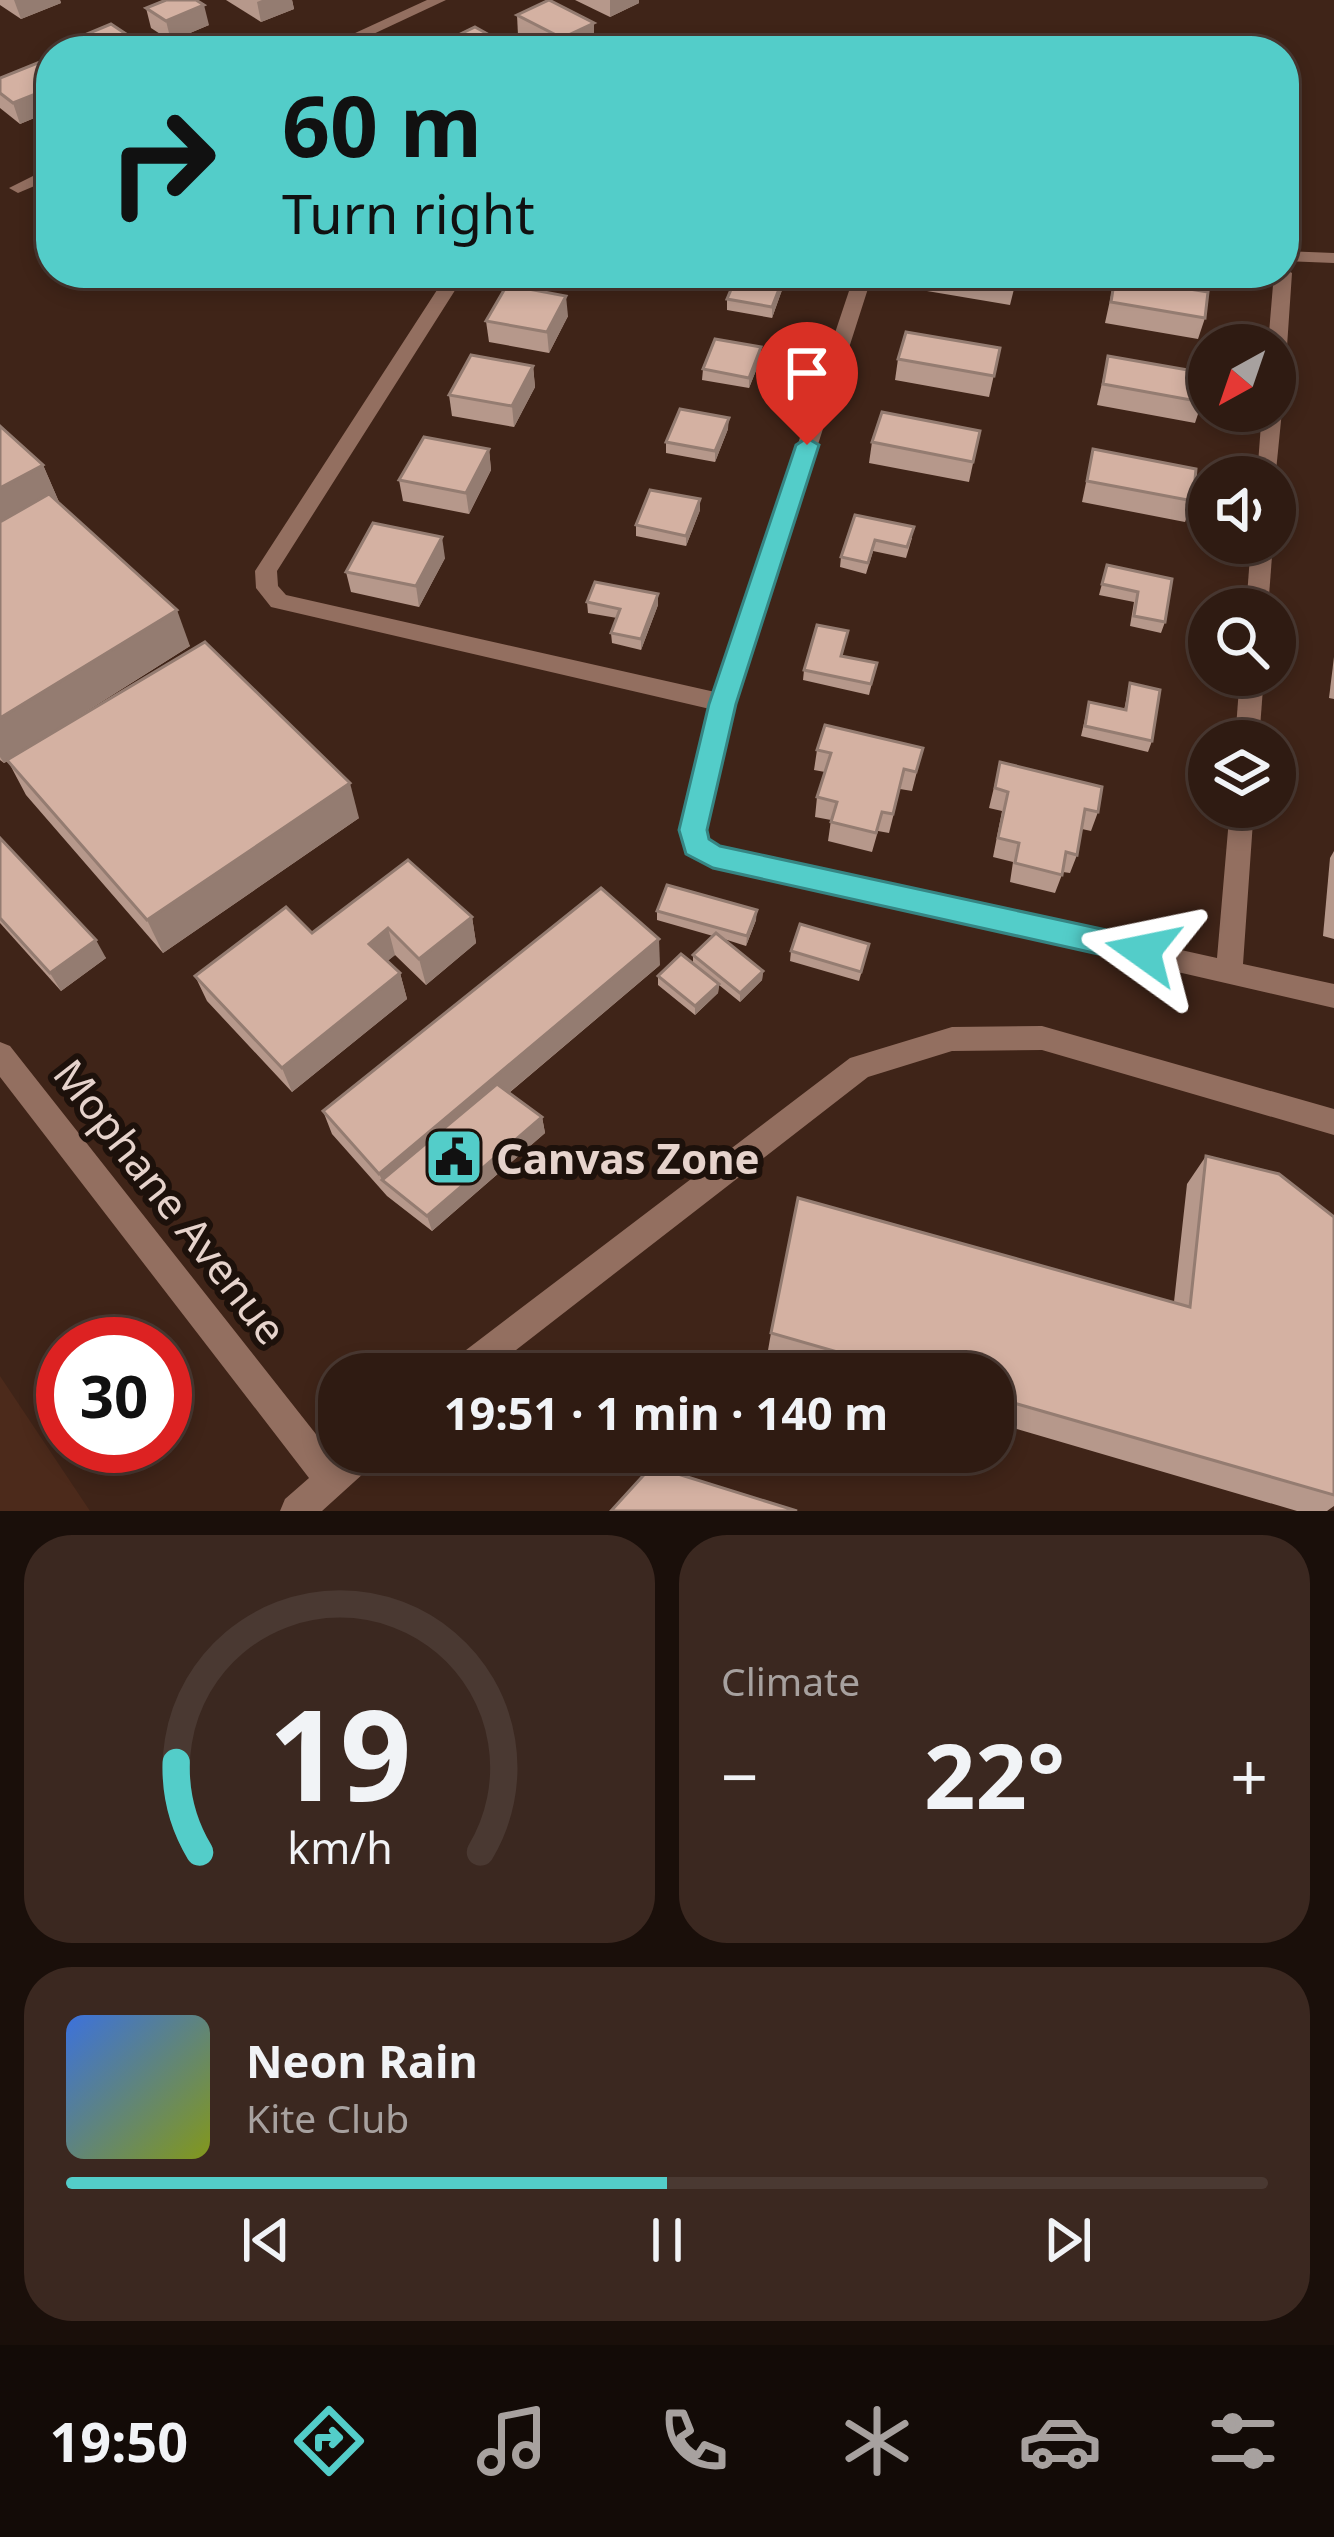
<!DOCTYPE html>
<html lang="en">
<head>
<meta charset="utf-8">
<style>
  :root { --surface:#2f1b12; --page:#3b2820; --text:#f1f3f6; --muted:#a7a19f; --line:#4a3932; --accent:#53cdc9 }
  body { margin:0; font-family:"Noto Sans",sans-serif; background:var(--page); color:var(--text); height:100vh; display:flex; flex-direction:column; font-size:45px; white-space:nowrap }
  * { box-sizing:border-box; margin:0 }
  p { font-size:39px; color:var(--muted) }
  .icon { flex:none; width:66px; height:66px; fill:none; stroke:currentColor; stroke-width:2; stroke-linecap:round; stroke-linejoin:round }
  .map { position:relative; height:1511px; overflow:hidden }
  .drawer { display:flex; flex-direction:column; gap:24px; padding:24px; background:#1a0f0a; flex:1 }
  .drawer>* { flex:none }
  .hud { position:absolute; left:36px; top:36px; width:1263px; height:252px; border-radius:48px; box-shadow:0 6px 18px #0003,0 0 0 3px var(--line); background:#53cdc9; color:#111; overflow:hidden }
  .needle { width:78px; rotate:220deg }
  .controls { position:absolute; left:1188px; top:324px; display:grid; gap:24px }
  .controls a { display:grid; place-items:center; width:108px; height:108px; border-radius:50%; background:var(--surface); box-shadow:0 6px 18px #0003,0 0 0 3px var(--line); font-size:60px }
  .speed { position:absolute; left:36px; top:1317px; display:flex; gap:24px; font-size:60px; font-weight:700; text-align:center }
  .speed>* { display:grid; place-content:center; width:156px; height:156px; border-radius:50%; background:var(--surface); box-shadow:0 6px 18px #0003,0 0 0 3px var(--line); line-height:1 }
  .speed .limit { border:18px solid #d22; background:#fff; color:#111 }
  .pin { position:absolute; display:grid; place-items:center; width:102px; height:102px; color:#fff; margin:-123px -51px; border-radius:50% 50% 50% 0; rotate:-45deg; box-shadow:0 0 12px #0007 }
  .pin .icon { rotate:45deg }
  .me { position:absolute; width:132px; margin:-66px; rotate:282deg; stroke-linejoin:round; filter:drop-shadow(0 0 9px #0008) }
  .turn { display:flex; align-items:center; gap:42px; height:252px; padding:0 48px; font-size:54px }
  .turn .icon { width:156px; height:156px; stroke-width:2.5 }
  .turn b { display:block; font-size:84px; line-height:102px }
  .big { font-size:90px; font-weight:700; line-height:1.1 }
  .drawer .card { flex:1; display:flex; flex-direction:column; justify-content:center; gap:18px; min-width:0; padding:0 42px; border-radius:48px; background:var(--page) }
  .drawer .dial { align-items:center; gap:0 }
  .dial svg { height:312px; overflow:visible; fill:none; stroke:var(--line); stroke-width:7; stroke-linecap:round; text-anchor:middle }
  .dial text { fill:var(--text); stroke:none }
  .song { display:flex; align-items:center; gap:36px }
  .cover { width:144px; height:144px; border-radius:18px; background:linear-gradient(135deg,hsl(220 70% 55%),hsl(70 70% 35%)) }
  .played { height:12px; border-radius:6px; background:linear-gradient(90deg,var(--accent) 50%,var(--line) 50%) }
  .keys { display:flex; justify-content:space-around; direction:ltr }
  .heat { display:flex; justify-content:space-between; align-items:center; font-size:66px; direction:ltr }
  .drawer .tiles { flex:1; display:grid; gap:24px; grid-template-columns:1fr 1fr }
  .card:last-child { grid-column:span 2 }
  .trip { position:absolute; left:318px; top:1353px; width:696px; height:120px; border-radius:48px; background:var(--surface); box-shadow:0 6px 18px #0003,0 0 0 3px var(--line); font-weight:700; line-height:120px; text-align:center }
  .tab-bar { display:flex; height:192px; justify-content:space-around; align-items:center; background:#130b07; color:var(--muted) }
  .tab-bar .icon { width:84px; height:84px }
  .tab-bar .current { color:var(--accent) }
  .tab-bar b { font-size:54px; color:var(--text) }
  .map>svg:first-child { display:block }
  .built { fill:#4c2a1b }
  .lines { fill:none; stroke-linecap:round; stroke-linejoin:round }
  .street { fill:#936f60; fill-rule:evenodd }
  .wall { fill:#b6988b }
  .shaded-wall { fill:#947c71 }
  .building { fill:#d4b1a2; stroke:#947c71; stroke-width:3 }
  .route { fill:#53cdc9; stroke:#368583; stroke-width:3 }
  .labels { text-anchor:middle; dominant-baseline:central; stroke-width:12; stroke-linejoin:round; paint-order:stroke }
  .near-poi-label { font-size:42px; font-weight:bold; fill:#e6d3cc; stroke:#1d110b; text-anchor:start }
  .near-street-label { font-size:42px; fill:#e6d3cc; stroke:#1d110b }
</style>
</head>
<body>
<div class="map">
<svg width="1334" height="1511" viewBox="0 0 1334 1511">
  <rect width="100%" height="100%" fill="#3f2418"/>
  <path class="built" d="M 0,1376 L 90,1511 L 0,1511 Z"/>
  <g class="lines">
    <g class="street">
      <path d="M 427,0 L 446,0 L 337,51 L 316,51 Z"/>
      <path d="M 51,167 L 51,179 L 18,193 L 9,188 Z"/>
      <path d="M 1284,251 L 1334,253 L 1334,263 L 1284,261 Z"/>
      <path d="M 1284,268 L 1292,273 L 1285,376 L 1275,382 L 1275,345 L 1268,345 L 1274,273 L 1284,273 Z"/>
      <path d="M 448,273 L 466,273 L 277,571 L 278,586 L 286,595 L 715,692 L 855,273 L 873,273 L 735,703 L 705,830 L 707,840 L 719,847 L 1217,958 L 1230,807 L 1254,807 L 1243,964 L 1334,984 L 1334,1008 L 704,863 L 687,853 L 681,830 L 710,709 L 271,607 L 256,588 L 255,571 Z"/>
      <path d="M 1275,405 L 1282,411 L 1275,481 L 1275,477 L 1257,477 L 1262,411 L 1275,411 Z"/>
      <path d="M 1251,543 L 1273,543 L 1268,609 L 1246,609 Z"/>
      <path d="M 1240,675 L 1264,675 L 1259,741 L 1235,741 Z"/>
      <path d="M 1042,1026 L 1334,1109 L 1334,1135 L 1042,1050 L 952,1051 L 868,1077 L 485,1374 L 444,1374 L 449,1363 L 850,1058 L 952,1027 Z"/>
      <path d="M 0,1042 L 10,1046 L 334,1457 L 339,1452 L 380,1452 L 375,1463 L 322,1511 L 280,1511 L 285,1499 L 309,1478 L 0,1077 Z"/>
    </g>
  </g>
  <g class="wall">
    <path d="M 0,0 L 60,0 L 61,3 L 21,19 L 0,5 Z"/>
    <path d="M 226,0 L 292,0 L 294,9 L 261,22 Z"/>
    <path d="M 575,0 L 639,0 L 639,3 L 610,17 Z"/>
    <path d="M 146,8 L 209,25 L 171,41 L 151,28 Z"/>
    <path d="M 517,15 L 594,43 L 578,51 L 549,51 L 518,35 Z"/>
    <path d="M 448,40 L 502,42 L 503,51 L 449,51 Z"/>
    <path d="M 51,70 L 51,111 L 20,124 L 0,108 L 0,78 Z"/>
    <path d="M 531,273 L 594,273 L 589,283 Z"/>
    <path d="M 924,273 L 1018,273 L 1010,305 L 921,290 Z"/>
    <path d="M 1115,277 L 1205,318 L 1198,339 L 1105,323 Z"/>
    <path d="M 783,279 L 782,290 L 772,318 L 727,310 L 727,299 Z"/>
    <path d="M 568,316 L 549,353 L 489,342 L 486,321 Z"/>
    <path d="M 1000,348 L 989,397 L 895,380 L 898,359 Z"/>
    <path d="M 1108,356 L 1202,402 L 1195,423 L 1097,405 Z"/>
    <path d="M 761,358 L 749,388 L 702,380 L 703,369 Z"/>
    <path d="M 533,366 L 535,387 L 514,427 L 452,416 L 449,395 Z"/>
    <path d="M 0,426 L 43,465 L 59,502 L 190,646 L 57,730 L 359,818 L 163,953 L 26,795 L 8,761 L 4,763 L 0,760 Z"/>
    <path d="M 728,429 L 715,462 L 666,453 L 666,442 Z"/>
    <path d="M 980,431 L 969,482 L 869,463 L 872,442 Z"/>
    <path d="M 489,449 L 491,470 L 469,514 L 403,501 L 399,480 Z"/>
    <path d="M 1093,449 L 1193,501 L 1185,522 L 1082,502 Z"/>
    <path d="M 700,510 L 686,546 L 636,536 L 636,525 Z"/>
    <path d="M 855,515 L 912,538 L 906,558 L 873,551 L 866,574 L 840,567 L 841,557 Z"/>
    <path d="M 445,558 L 419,607 L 351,592 L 346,572 Z"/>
    <path d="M 1107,565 L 1172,579 L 1165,622 L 1161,633 L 1130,626 L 1134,602 L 1099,595 Z"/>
    <path d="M 587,602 L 658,605 L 641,650 L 612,643 L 611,633 L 617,618 L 588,613 Z"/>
    <path d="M 848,631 L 842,656 L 877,663 L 869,695 L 803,680 L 804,670 Z"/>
    <path d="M 1334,657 L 1334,699 L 1329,698 Z"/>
    <path d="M 1130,683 L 1152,741 L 1148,752 L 1081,736 L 1089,702 L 1124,710 Z"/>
    <path d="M 923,748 L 912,791 L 900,789 L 889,833 L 878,831 L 872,852 L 828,841 L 831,820 L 815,817 L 817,797 L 825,772 L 814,770 L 817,750 Z"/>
    <path d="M 1000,762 L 1098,812 L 1091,831 L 1082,829 L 1077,855 L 1070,873 L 1063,872 L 1055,893 L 1010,882 L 1013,862 L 993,857 L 1002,811 L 989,808 Z"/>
    <path d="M 0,839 L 106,958 L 61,991 L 0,923 Z"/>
    <path d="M 1334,851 L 1334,939 L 1323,936 L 1330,858 Z"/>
    <path d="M 657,911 L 756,920 L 746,946 L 724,939 L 763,971 L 762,980 L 740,1002 L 719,985 L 718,993 L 695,1015 L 658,985 L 658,976 L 693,964 L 693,955 L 713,936 L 657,920 Z"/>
    <path d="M 472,917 L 476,943 L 426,985 L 395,955 L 387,961 L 400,973 L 407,999 L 292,1092 L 207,1001 L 195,976 L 312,933 Z"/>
    <path d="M 791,951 L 867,953 L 859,981 L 790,961 Z"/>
    <path d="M 660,965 L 509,1093 L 542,1117 L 545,1133 L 432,1231 L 387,1196 L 332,1134 L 323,1111 Z"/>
    <path d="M 1206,1156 L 1334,1217 L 1334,1506 L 1327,1511 L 1297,1511 L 993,1422 L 993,1374 L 828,1374 L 767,1356 L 771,1333 L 1174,1302 L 1187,1184 Z"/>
  </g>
  <g class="shaded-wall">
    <path d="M 14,0 L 60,0 L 61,3 L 21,19 Z"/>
    <path d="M 262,0 L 292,0 L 294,9 L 261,22 L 257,2 Z"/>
    <path d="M 610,0 L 639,0 L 639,3 L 610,17 Z"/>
    <path d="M 204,5 L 209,25 L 171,41 L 166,21 Z"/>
    <path d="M 594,23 L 594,43 L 578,51 L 563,51 L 562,38 Z"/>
    <path d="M 132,38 L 135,51 L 99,51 Z"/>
    <path d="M 502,42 L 503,51 L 482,51 Z"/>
    <path d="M 51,88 L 51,111 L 20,124 L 13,103 Z"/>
    <path d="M 783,279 L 782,290 L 772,318 L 772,307 Z"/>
    <path d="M 566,296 L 568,316 L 549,353 L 547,332 Z"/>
    <path d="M 761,347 L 761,358 L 749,388 L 749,378 Z"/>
    <path d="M 533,366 L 535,387 L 514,427 L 512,406 Z"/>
    <path d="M 729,418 L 728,429 L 715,462 L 715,451 Z"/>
    <path d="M 489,449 L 491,470 L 469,514 L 466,493 Z"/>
    <path d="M 43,465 L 59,502 L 0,535 L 0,488 Z"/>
    <path d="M 700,499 L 700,510 L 686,546 L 686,536 Z"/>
    <path d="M 442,537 L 445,558 L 419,607 L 416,586 Z"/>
    <path d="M 658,594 L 658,605 L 641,650 L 641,639 Z"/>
    <path d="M 177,610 L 190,646 L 4,763 L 0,757 L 0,718 Z"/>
    <path d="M 350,783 L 359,818 L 163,953 L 147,920 Z"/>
    <path d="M 757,910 L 756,920 L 746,946 L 747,936 Z"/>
    <path d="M 472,917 L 476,943 L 426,985 L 419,959 Z"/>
    <path d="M 388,928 L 395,955 L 377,970 L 369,944 Z"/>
    <path d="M 659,939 L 660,965 L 394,1190 L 382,1180 L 379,1174 Z"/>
    <path d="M 96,940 L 106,958 L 61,991 L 50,973 Z"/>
    <path d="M 763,971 L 762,980 L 740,1002 L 740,993 Z"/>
    <path d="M 400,973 L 407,999 L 292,1092 L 282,1068 Z"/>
    <path d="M 719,984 L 718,993 L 695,1015 L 695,1006 Z"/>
    <path d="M 542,1117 L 545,1133 L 432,1231 L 427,1216 Z"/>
  </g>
  <g class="building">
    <path d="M 166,0 L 196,0 L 204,5 L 166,21 L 146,8 Z"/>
    <path d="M 549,0 L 594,23 L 562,38 L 517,15 Z"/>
    <path d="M 111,24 L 132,38 L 99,51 L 85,51 L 70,41 Z"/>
    <path d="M 475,27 L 502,42 L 482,51 L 469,51 L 448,40 Z"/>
    <path d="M 40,62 L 51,70 L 51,88 L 13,103 L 0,93 L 0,78 Z"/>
    <path d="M 738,273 L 783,279 L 772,307 L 727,299 Z"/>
    <path d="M 946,273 L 1017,273 L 1014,285 Z"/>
    <path d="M 1115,277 L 1208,292 L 1205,318 L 1111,302 Z"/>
    <path d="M 507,285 L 566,296 L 547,332 L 486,321 Z"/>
    <path d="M 906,332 L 1000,348 L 994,376 L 898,359 Z"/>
    <path d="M 715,339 L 761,347 L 749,378 L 703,369 Z"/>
    <path d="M 471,355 L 533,366 L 512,406 L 449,395 Z"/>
    <path d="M 1108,356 L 1205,373 L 1202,402 L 1103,384 Z"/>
    <path d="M 680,409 L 729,418 L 715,451 L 666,442 Z"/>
    <path d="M 882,412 L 980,431 L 973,462 L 872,442 Z"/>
    <path d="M 0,426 L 43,465 L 0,488 Z"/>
    <path d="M 424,437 L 489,449 L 466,493 L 399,480 Z"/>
    <path d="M 1093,449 L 1196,469 L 1193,501 L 1087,481 Z"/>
    <path d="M 650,490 L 700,499 L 686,536 L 636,525 Z"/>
    <path d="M 49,494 L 177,610 L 0,718 L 0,522 Z"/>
    <path d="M 855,515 L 914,527 L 907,547 L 875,540 L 868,563 L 841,557 Z"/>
    <path d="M 373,523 L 442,537 L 416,586 L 346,572 Z"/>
    <path d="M 1107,565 L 1172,579 L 1165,622 L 1134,616 L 1138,592 L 1102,584 Z"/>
    <path d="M 595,582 L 658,594 L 641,639 L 611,633 L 620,609 L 587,602 Z"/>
    <path d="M 817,625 L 848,631 L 841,656 L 877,663 L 871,684 L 804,670 Z"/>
    <path d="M 205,642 L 350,783 L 147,920 L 7,760 Z"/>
    <path d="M 1130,683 L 1160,690 L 1152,741 L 1085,726 L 1089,702 L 1126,710 Z"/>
    <path d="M 825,725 L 923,748 L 916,772 L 904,769 L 893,814 L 882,812 L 876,833 L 831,822 L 837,802 L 817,797 L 831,753 L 817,750 Z"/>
    <path d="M 1000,762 L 1102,787 L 1098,812 L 1085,809 L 1077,855 L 1066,852 L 1062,875 L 1015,863 L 1019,843 L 998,838 L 1008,792 L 995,788 Z"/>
    <path d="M 0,838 L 96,940 L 50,973 L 0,918 Z"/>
    <path d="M 408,860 L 472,917 L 419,959 L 388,928 L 369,944 L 400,973 L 282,1068 L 195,976 L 286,907 L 312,933 Z"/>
    <path d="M 667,885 L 757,910 L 747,936 L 657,911 Z"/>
    <path d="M 601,888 L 659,939 L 379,1174 L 323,1111 Z"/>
    <path d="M 800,924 L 869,944 L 861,972 L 791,951 Z"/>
    <path d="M 716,933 L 763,971 L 740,993 L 693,955 Z"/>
    <path d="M 681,954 L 719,984 L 695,1006 L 658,976 Z"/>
    <path d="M 497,1084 L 542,1117 L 427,1216 L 382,1180 Z"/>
    <path d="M 1206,1156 L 1279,1174 L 1334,1217 L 1334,1495 L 993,1397 L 993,1374 L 914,1374 L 771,1333 L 798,1198 L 1190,1307 Z"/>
    <path d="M 652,1466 L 797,1511 L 611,1511 Z"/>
  </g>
  <path class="route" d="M 807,438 L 819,445 L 736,704 L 707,830 L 709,839 L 720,846 L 1143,938 L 1154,942 L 1158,951 L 1154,960 L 1143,964 L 713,868 L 686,854 L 679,830 L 709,704 L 796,445 Z"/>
  <defs>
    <g id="civic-square" transform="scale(3)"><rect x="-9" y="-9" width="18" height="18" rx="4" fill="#53cdc9" stroke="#1d110b"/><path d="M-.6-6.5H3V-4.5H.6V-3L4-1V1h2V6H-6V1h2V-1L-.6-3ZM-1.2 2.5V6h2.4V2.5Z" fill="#111"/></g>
  </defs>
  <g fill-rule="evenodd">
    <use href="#civic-square" x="454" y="1157"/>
  </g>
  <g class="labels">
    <g class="near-poi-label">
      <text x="496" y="1157">Canvas Zone</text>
    </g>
    <g class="near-street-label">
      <text transform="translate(171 1201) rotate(52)">Mophane Avenue</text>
    </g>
  </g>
</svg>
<div class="controls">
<a><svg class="needle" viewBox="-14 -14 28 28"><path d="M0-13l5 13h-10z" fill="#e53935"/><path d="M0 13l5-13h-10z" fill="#a7a19f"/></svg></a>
<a><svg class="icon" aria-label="sound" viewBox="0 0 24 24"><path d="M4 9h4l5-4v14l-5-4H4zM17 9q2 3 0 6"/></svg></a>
<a><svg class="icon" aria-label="search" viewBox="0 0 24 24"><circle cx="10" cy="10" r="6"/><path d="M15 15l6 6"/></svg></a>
<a><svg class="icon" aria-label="layers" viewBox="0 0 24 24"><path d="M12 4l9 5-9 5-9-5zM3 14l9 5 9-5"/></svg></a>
</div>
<div class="speed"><div class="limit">30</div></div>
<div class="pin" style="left:807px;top:445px;background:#d93025"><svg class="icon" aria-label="arrive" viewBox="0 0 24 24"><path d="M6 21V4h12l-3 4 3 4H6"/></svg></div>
<svg class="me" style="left:1143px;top:951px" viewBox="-20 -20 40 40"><path d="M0-17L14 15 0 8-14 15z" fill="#53cdc9" stroke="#fff" stroke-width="4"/></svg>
<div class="trip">19:51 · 1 min · 140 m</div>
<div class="hud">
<div class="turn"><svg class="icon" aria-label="right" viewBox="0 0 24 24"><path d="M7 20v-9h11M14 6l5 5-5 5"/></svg><div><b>60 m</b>Turn right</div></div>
</div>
</div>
<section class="drawer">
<div class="tiles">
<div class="card dial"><svg viewBox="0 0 100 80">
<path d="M14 69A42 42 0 1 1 86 69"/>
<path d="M14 69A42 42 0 0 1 8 46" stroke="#53cdc9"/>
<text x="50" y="56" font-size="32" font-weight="700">19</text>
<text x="50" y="72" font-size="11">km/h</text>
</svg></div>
<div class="card"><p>Climate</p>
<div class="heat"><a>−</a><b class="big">22°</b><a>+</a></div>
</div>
<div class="card">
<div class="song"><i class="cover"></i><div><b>Neon Rain</b><p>Kite Club</p></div></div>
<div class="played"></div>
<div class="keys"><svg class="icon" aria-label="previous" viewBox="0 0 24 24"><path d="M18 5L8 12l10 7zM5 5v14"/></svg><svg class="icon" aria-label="pause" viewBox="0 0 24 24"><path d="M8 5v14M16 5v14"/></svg><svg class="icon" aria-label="next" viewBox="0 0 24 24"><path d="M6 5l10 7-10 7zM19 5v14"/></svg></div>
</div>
</div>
</section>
<nav class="tab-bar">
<b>19:50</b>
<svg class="icon current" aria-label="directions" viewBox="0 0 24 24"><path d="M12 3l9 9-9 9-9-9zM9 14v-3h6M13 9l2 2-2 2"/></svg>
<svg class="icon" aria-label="music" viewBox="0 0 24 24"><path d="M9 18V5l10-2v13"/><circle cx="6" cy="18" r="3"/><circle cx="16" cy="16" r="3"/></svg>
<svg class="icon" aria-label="phone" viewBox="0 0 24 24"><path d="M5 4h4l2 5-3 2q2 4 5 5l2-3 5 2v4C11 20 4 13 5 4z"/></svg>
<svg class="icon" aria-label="climate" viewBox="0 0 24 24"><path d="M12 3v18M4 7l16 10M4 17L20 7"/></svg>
<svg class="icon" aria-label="car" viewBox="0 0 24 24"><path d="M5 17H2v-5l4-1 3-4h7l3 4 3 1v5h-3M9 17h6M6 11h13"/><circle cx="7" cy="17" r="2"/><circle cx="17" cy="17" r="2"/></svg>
<svg class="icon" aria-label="filters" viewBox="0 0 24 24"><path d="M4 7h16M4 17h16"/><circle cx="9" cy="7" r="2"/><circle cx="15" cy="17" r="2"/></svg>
</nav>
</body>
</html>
